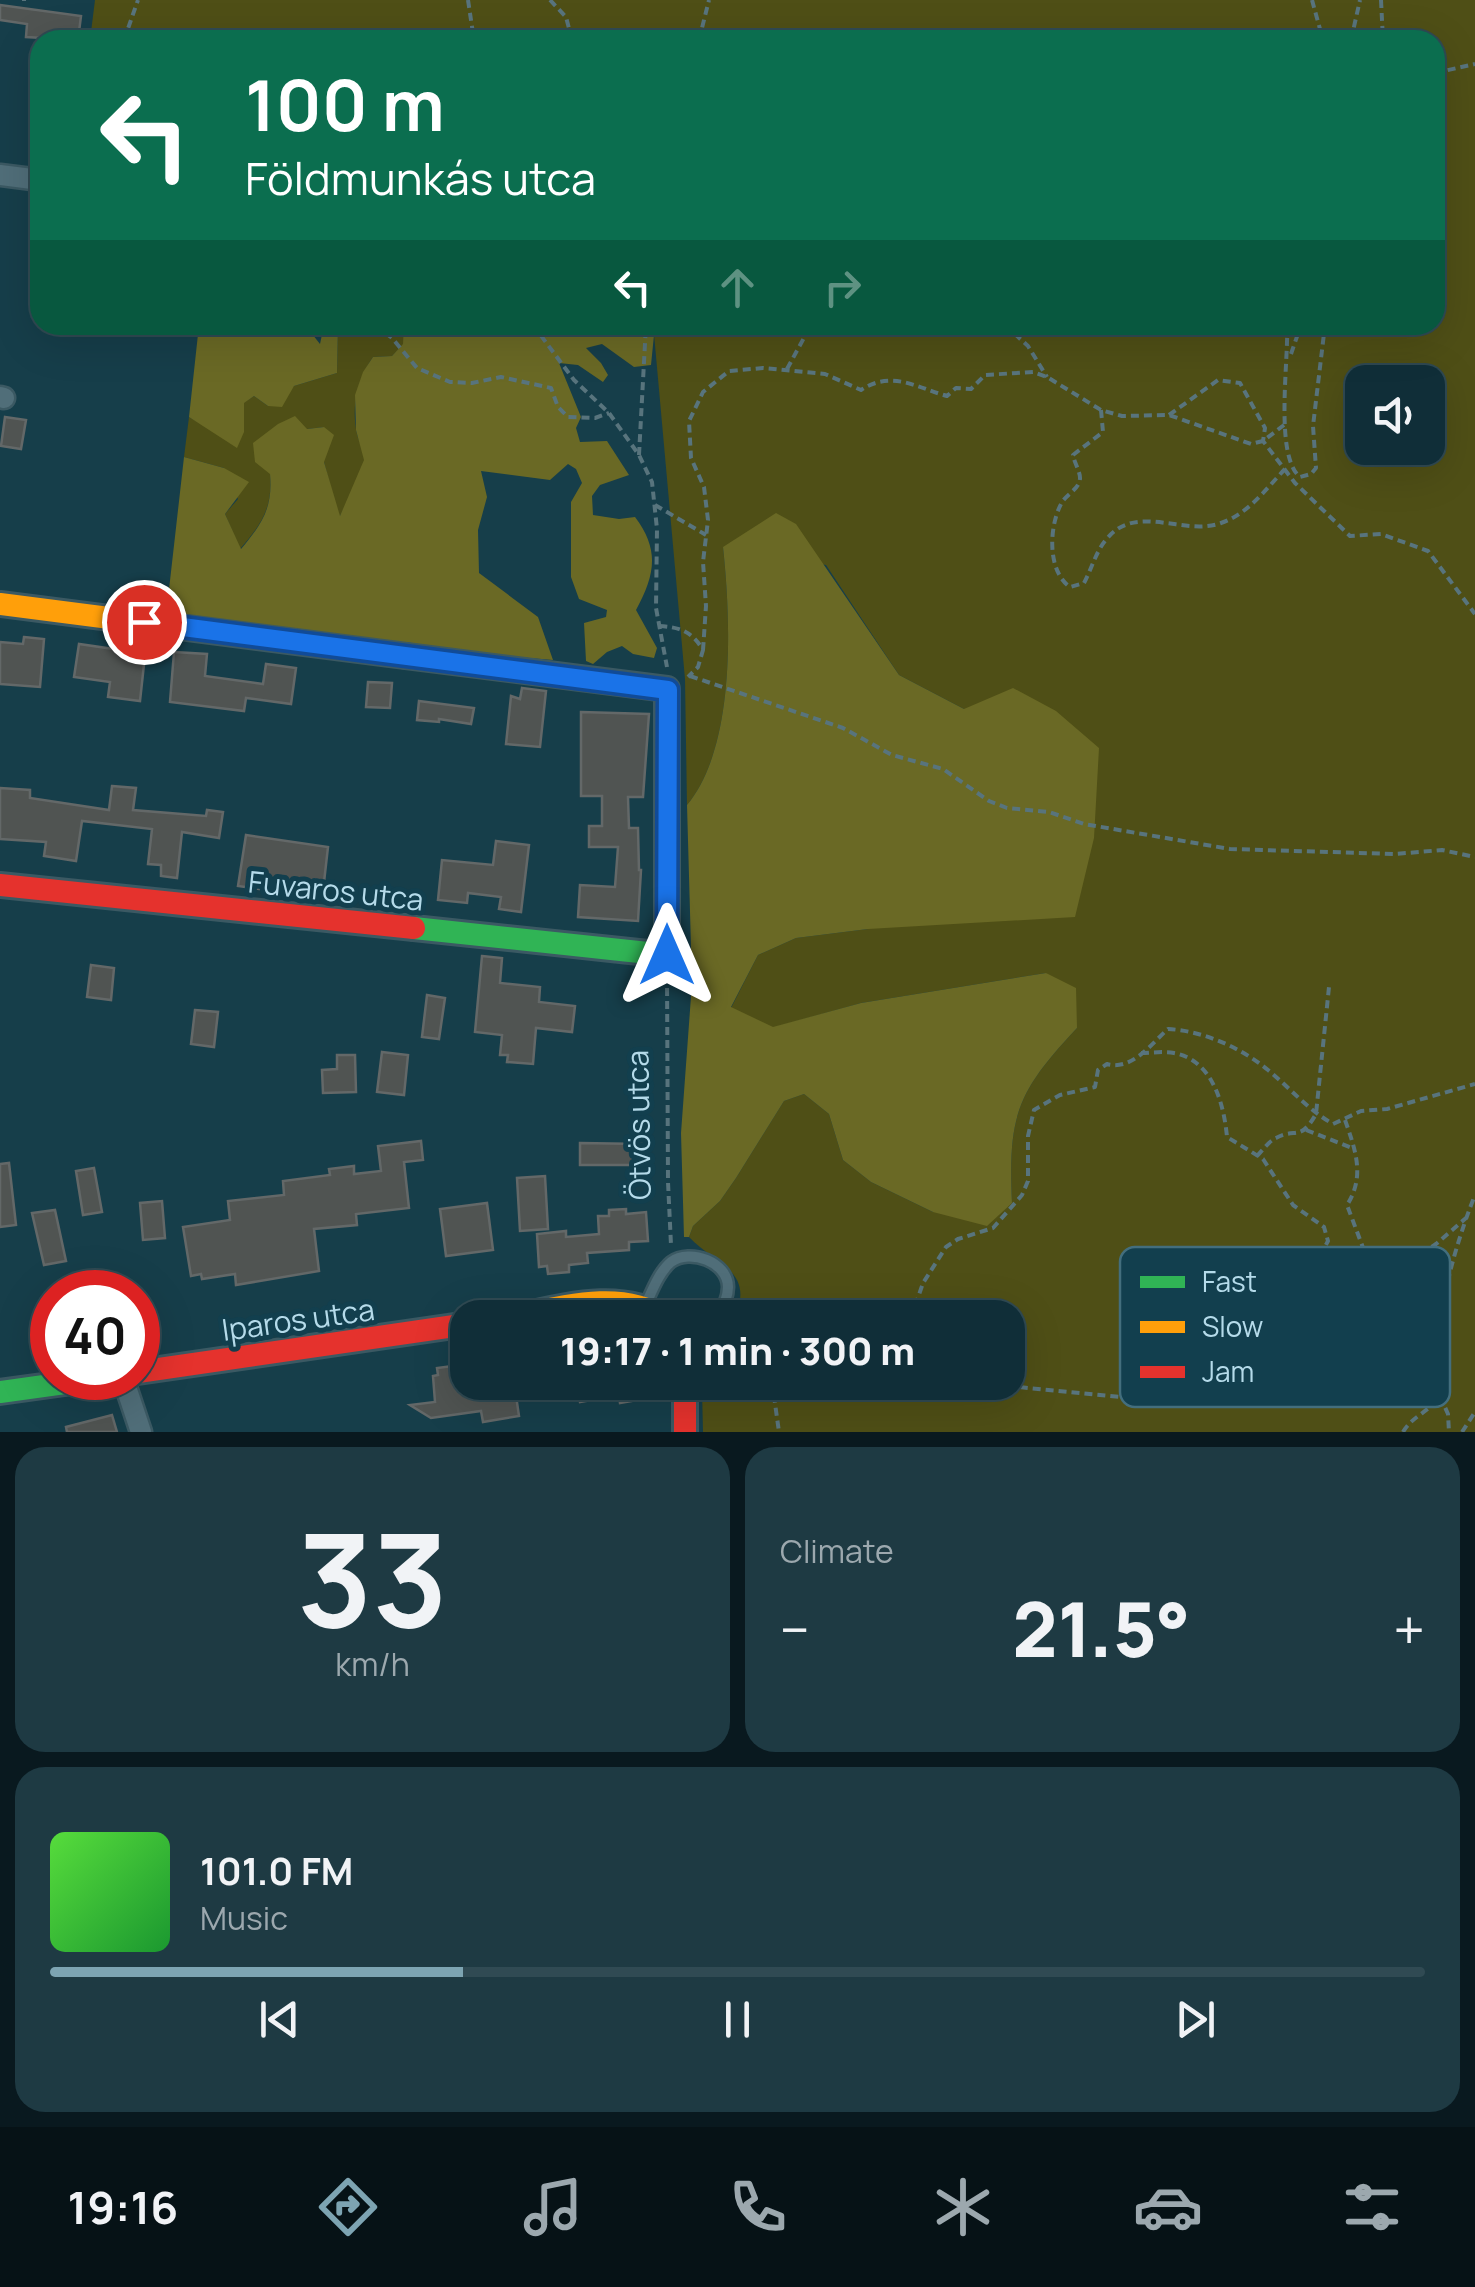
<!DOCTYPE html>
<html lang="en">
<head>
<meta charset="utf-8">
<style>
  :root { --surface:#102e38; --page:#1e3a43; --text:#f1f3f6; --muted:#9ca8ae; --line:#304a53; --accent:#7da4b2 }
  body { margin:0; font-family:Manrope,sans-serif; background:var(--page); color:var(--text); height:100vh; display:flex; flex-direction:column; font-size:38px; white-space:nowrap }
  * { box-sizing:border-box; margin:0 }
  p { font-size:32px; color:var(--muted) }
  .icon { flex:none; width:55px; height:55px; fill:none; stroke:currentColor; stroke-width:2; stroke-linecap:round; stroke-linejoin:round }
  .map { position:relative; height:1432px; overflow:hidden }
  .panel { display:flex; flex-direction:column; gap:15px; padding:15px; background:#09191f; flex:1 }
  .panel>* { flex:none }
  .top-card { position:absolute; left:30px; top:30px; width:1415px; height:305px; border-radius:30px; box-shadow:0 10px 40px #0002,0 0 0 2px var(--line); background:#0b6e4f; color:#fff; overflow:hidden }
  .controls { position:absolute; left:1345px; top:365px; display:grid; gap:20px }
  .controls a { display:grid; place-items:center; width:100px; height:100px; border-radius:20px; background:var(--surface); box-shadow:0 10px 40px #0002,0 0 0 2px var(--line); font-size:50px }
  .speed { position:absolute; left:30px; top:1270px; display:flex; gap:20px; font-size:50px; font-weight:700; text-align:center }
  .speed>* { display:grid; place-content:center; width:130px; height:130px; border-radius:50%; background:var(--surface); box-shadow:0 10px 40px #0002,0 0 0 2px var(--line); line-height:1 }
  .speed .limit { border:15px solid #d22; background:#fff; color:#111 }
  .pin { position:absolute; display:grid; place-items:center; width:85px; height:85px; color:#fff; margin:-42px; border:5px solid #fff; border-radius:50%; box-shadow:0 2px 10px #0007 }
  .me { position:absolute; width:110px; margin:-55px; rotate:0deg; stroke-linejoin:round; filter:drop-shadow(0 0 8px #0008) }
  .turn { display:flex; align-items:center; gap:35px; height:210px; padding:0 50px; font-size:45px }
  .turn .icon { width:130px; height:130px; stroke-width:2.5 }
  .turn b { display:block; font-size:70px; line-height:85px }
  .lanes { display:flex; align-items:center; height:95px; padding:0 50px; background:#0003; justify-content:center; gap:50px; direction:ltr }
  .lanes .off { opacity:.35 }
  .big { font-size:75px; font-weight:800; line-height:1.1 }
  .panel .tile { flex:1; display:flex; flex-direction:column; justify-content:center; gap:15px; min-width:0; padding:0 35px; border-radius:30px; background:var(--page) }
  .panel .dial { align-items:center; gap:0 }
  .dial b { font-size:130px; line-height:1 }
  .song { display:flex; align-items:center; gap:30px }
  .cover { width:120px; height:120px; border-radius:15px; background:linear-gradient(135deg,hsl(110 70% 55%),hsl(130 70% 35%)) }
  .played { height:10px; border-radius:5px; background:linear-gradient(90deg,var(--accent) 30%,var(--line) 30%) }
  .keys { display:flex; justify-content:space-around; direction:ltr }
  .heat { display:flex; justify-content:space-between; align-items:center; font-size:55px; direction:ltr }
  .panel .tiles { flex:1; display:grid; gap:15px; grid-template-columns:1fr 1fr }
  .tile:last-child { grid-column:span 2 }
  .trip { position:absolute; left:450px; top:1300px; width:575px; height:100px; border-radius:30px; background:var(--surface); box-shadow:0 10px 40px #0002,0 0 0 2px var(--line); font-weight:800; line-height:100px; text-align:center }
  .menu { display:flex; height:160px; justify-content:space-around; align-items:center; background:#061216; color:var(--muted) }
  .menu .icon { width:70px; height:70px }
  .menu .current { color:var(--accent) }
  .menu b { font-size:45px; color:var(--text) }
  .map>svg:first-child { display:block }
  .green { fill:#4f4f16; fill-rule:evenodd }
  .forest { fill:#6a6925 }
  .building { fill:#505452; stroke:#636868; stroke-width:2.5 }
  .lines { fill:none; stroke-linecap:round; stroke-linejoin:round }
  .lane-casing { stroke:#3b5963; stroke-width:15 }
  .street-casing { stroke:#3b5963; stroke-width:25 }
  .fast-casing { stroke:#3b5963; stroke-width:28 }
  .slow-casing { stroke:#3b5963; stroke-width:28 }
  .jam-casing { stroke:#3b5963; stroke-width:28 }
  .path { stroke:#58747d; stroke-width:4; stroke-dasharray:8 5; stroke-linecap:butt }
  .lane { stroke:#506e79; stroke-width:10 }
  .street { stroke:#506e79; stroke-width:20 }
  .fast { stroke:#30b455; stroke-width:22 }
  .slow { stroke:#ff9f0a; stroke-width:22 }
  .jam { stroke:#e5322d; stroke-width:22 }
  .route-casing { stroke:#114b97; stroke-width:25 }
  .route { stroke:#1a73e8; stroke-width:18 }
  .labels { text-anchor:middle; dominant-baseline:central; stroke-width:10; stroke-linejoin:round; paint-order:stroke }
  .street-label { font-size:30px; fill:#b5dbea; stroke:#123f4e }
  .key { fill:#123f4e; stroke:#436e7d; stroke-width:2.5 }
  .key-label { font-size:28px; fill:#b5dbea }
</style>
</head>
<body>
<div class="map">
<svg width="1475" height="1432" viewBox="0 0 1475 1432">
  <rect width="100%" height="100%" fill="#163e4a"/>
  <g class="green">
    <path d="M 95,0 L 1475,0 L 1475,1432 L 703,1432 L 702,1389 L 708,1383 L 1008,1382 L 1008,1318 L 735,1317 C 755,1270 715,1265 689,1237 L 693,1226 L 720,1201 L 736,1178 L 784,1101 L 804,1094 L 829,1114 L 843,1160 L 871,1182 L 933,1212 L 1012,1203 C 1008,1115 1017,1092 1077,1028 L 1046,973 L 861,1003 L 772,1028 L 731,1008 L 758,955 L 796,938 L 868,929 L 964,709 L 899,675 L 826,565 L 723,547 C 731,621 736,746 687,805 L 685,679 L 654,334 L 655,325 L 1435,325 L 1435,40 L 90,40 ZM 1362,382 L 1428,382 L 1428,448 L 1362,448 Z"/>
    <path d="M 338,325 L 404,325 L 404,344 L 392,356 L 373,357 C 357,380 351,406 357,434 C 359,442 364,450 364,458 C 365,476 347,501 339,518 L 324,462 L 324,427 L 307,429 L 270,474 C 273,508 261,525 240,549 L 225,514 L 238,499 L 224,468 L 184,457 L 189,417 L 208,428 L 244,432 L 243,403 L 254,396 L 268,406 L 294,386 L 337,373 Z"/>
  </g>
  <g class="forest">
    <path d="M 199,325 L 305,325 L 320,344 L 324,325 L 338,325 L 337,373 L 294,386 L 282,407 L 268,406 L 254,396 L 244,403 L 244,432 L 237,448 L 189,417 Z"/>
    <path d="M 404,325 L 655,325 L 651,365 L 634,367 L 602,344 L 586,348 L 601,363 L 608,375 L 603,382 L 578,365 L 559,363 L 581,417 L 576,428 L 580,442 L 607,441 L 629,475 L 600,485 L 592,496 L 593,515 L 619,519 L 635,517 C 660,550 655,575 636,610 L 657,648 L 654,658 L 633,654 L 622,646 L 607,652 L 593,664 L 586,661 L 584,623 L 606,617 L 607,610 L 579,599 L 571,577 L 571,502 L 582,483 L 576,469 L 568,464 L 550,480 L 481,471 L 487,497 L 478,530 L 479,573 L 538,617 L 553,660 L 420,649 L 166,616 L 184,457 L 224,468 L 249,482 L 225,514 L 241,549 C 262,524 273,508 270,474 L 255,462 L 253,443 L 278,424 L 295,416 L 307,429 L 324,427 L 334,435 L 324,462 L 340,516 L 364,460 L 356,430 L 355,395 L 363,372 L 373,357 L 392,356 L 403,344 Z"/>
    <path d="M 776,513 L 796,524 L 899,675 L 964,709 L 1013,688 L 1056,711 L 1099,748 L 1094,838 L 1075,917 L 868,929 L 796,938 L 758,955 L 731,1007 L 773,1027 L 861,1003 L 1046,973 L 1076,988 L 1077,1028 C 1017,1092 1008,1115 1012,1203 L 987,1226 L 933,1212 L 871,1182 L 843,1160 L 829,1114 L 804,1094 L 784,1101 L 736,1178 L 720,1201 L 693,1226 L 689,1237 L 684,1237 L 681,1133 L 692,983 L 687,805 C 736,746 731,621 723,547 Z"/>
  </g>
  <g class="building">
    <path d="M 0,5 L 81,16 L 78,40 L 26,37 L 27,24 L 0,20 Z"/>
    <path d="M 5,417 L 26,420 L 21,449 L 1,446 Z"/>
    <path d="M 24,637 L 44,639 L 40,687 L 0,684 L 0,642 L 23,644 Z"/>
    <path d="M 115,643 L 146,646 L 140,701 L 108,697 L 110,682 L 74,677 L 79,644 L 114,649 Z"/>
    <path d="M 174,652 L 207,654 L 205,676 L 263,684 L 266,664 L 296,668 L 291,704 L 246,698 L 244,711 L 170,702 Z"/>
    <path d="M 368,682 L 392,683 L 390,708 L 366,707 Z"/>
    <path d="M 522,688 L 546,691 L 540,747 L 506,744 L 511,696 L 520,699 Z"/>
    <path d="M 419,701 L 474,708 L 471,724 L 439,719 L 439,722 L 417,720 Z"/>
    <path d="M 581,712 L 649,714 L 643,797 L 628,797 L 629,828 L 638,828 L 639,870 L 641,870 L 638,921 L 578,917 L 580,885 L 615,887 L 618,847 L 589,847 L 589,826 L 602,826 L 602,796 L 581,796 Z"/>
    <path d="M 112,786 L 136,788 L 133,810 L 206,816 L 207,810 L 223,812 L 219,838 L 182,832 L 177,878 L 161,876 L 161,865 L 148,864 L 152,829 L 82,821 L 76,861 L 44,856 L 46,842 L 0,839 L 0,788 L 30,790 L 30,798 L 109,810 Z"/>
    <path d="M 246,835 L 328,847 L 323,891 L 274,885 L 273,891 L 238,886 Z"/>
    <path d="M 496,841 L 529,845 L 521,912 L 499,909 L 501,897 L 468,893 L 467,903 L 438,900 L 442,860 L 493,865 Z"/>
    <path d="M 482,956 L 502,958 L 500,983 L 540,987 L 539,1002 L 575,1006 L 572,1032 L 536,1028 L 533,1064 L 507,1062 L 508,1055 L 500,1055 L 502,1035 L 475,1032 Z"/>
    <path d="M 91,965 L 114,968 L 111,1000 L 87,997 Z"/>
    <path d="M 427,995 L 445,998 L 439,1039 L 422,1037 Z"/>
    <path d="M 195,1010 L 218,1012 L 214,1047 L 191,1044 Z"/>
    <path d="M 382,1052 L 408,1055 L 404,1095 L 377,1092 Z"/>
    <path d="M 337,1055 L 355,1055 L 356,1092 L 323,1093 L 322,1070 L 337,1069 Z"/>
    <path d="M 421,1141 L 423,1160 L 404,1162 L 409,1208 L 356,1214 L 357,1225 L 314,1229 L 319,1271 L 236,1285 L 235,1274 L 202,1279 L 201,1274 L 191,1276 L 183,1227 L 230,1220 L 228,1201 L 284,1195 L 283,1181 L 330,1175 L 329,1169 L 354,1166 L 354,1174 L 381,1171 L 378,1146 Z"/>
    <path d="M 580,1143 L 642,1144 L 641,1165 L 580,1165 Z"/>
    <path d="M 9,1163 L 16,1225 L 0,1227 L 0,1164 Z"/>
    <path d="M 94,1168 L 102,1212 L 83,1215 L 76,1171 Z"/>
    <path d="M 545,1176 L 548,1229 L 520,1231 L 517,1178 Z"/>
    <path d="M 162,1201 L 165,1238 L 143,1240 L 140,1203 Z"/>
    <path d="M 487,1203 L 493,1250 L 446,1256 L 440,1209 Z"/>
    <path d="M 626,1209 L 626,1214 L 646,1212 L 648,1241 L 629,1242 L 629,1250 L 587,1253 L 588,1263 L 569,1265 L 569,1272 L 548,1274 L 547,1266 L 539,1267 L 537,1234 L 566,1231 L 566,1237 L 599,1234 L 598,1216 L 609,1216 L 609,1210 Z"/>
    <path d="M 55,1210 L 66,1261 L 44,1265 L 32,1213 Z"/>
    <path d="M 461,1365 L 464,1386 L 514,1382 L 519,1416 L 483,1422 L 481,1411 L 431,1418 L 410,1405 L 435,1402 L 433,1376 L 438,1375 L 437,1368 Z"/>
    <path d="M 577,1382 L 649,1382 L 650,1390 L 642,1391 L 643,1399 L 620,1403 L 619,1395 L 580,1402 Z"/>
    <path d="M 112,1415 L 117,1432 L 67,1432 L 66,1427 Z"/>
  </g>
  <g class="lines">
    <g class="lane-casing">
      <path id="lane" d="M 646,1304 C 652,1291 659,1272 671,1262 C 690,1248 728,1262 728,1287 C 728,1298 723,1308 717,1318"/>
    </g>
    <g class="street-casing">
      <g id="street">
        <path d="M 0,175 L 40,180"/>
        <path d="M 0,397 L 4,398"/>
        <path d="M 123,1378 L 141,1432"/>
      </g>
    </g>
    <g class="fast-casing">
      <g id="fast">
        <path d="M 406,656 L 667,689 L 667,955 L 414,928"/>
        <path d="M 0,1392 L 101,1378"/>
      </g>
    </g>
    <g class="slow-casing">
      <g id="slow">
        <path d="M 0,604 L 406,656"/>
        <path d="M 509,1318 C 559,1308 619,1288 665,1318"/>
      </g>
    </g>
    <g class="jam-casing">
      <g id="jam">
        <path d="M 0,885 L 414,928"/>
        <path d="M 138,1372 L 468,1324"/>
        <path d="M 685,1382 L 685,1432"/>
      </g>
    </g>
    <g class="path">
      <path d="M 468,0 L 474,40"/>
      <path d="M 550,0 L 566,17 L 572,40"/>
      <path d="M 1312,0 L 1323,40"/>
      <path d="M 1381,0 L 1383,40"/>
      <path d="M 24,1 L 24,0"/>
      <path d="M 124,40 L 138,0"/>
      <path d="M 699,40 L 709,0"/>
      <path d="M 1351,40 L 1360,0"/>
      <path d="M 1435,73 L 1475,64"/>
      <path d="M 375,325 L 392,338 L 417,368 L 450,382 L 472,383 L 501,377 L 551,388 L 558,407 L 568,417 L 595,418 L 609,413"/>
      <path d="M 533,325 L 574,380 L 609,413 L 639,455 L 652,482 L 657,529 L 656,608 L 667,667"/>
      <path d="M 1005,325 L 1028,346 L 1047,377"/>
      <path d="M 1287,325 C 1289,359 1274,456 1300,477 L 1311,474 L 1316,468 L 1313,426 L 1325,325"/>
      <path d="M 1291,354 L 1301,325"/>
      <path d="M 787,369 L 811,325"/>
      <path d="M 1101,410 L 1103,432 L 1073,455 C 1074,462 1080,471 1080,478 C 1080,489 1065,495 1061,504 C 1049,527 1047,571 1070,587 L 1084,583 C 1091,570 1096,552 1105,541 C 1135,501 1183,537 1221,523 C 1248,514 1266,489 1285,469"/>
      <path d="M 1169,415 L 1218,380 L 1240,383 L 1265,428 L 1263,441 L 1295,483 L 1350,536 L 1381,534 L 1428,551 L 1475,614"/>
      <path d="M 639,455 L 646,325"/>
      <path d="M 655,505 L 706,535"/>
      <path d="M 659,626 C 679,627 692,631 703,650 L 698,667 L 688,677"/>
      <path d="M 703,650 L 706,606 L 703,562 L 708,520 L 704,487 L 691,458 L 689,421 L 703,392 L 729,371 L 763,368 L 825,374 L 861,390 C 892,370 915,387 947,396 L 956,388 L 971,389 L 985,375 L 1033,372 L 1047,377 L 1101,410 L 1122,416 L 1169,415 L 1251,444 L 1263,441 L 1284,425"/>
      <path d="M 690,676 L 843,728 L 892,755 L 943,769 L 989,801 L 1007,808 L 1049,812 L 1084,824 L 1230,849 L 1395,854 L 1442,850 L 1475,857"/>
      <path d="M 667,975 L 668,1182 L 671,1245"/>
      <path d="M 1141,1053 C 1152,1053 1164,1051 1174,1053 C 1213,1060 1224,1105 1227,1137 L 1263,1159 L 1293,1205 L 1324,1227 L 1328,1241 L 1310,1274 L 1306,1315 L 1324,1341"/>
      <path d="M 1345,1120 C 1356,1151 1365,1177 1347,1205 L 1365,1253 L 1363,1273 L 1378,1285"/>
      <path d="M 1306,1130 L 1352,1148"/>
      <path d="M 1257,1156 C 1262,1151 1269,1141 1276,1138 C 1297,1127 1300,1142 1316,1114 L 1329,987"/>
      <path d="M 911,1318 L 923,1283 L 946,1247 L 958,1239 L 993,1228 L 1022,1195 L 1028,1181 L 1028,1136 L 1034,1110 L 1060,1095 L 1095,1087 L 1098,1070 L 1107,1064 C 1132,1071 1151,1044 1168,1029 C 1203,1031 1240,1047 1268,1070 C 1290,1088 1307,1109 1333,1124 L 1361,1111 L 1387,1109 L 1475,1084"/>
      <path d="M 772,1382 L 779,1432"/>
      <path d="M 968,1382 L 1201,1405 L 1276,1383 L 1316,1351 L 1390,1274 L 1436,1244 L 1466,1218"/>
      <path d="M 1440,1396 L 1448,1414 L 1449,1432"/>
      <path d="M 1403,1432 C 1414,1413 1438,1409 1445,1387 C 1452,1365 1441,1346 1441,1324 C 1442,1290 1462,1227 1475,1195"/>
      <path d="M 1462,1432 L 1475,1412"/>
    </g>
    <use href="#lane" class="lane"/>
    <use href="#street" class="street"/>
    <use href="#fast" class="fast"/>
    <use href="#slow" class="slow"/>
    <use href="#jam" class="jam"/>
  </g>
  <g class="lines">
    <g class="route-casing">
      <path id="route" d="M 144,622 L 668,690 L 667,955"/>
    </g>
    <use href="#route" class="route"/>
  </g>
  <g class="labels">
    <g class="street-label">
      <text transform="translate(336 890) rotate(6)">Fuvaros utca</text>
      <text transform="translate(638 1125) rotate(-91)">Ötvös utca</text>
      <text transform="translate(298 1319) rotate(-8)">Iparos utca</text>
    </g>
  </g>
  <rect x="1120" y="1247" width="330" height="160" rx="15" class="key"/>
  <rect x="1140" y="1276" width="45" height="12" fill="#30b455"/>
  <rect x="1140" y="1321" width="45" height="12" fill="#ff9f0a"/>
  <rect x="1140" y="1366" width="45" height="12" fill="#e5322d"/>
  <g class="key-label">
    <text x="1202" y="1292">Fast</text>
    <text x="1202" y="1337">Slow</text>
    <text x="1202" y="1382">Jam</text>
  </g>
</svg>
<div class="controls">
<a><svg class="icon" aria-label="sound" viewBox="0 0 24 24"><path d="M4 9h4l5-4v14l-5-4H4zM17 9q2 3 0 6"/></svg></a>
</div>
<div class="speed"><div class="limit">40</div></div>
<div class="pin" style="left:144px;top:622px;background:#d93025"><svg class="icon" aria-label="arrive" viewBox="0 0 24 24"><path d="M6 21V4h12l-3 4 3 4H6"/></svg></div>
<svg class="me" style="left:667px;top:955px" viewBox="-20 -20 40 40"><path d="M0-17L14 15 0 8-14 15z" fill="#1a73e8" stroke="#fff" stroke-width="4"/></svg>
<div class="trip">19:17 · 1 min · 300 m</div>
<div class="top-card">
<div class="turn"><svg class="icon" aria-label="left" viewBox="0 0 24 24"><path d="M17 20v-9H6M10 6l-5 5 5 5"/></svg><div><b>100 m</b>Földmunkás utca</div></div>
<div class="lanes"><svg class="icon" aria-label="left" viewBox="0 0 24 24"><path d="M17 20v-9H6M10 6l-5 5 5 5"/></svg><svg class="icon off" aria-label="ahead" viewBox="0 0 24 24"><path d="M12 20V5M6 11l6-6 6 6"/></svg><svg class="icon off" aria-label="right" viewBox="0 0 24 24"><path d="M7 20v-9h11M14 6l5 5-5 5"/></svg></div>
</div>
</div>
<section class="panel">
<div class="tiles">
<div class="tile dial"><b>33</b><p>km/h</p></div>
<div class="tile"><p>Climate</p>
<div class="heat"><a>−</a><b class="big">21.5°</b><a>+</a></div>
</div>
<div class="tile">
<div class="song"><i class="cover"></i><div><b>101.0 FM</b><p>Music</p></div></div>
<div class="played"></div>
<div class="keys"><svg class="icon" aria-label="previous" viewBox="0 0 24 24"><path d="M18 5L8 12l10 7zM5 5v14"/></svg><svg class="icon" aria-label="pause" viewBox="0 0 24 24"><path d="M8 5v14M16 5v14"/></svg><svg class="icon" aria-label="next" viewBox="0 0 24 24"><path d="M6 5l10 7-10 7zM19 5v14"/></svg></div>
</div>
</div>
</section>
<nav class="menu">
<b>19:16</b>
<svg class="icon current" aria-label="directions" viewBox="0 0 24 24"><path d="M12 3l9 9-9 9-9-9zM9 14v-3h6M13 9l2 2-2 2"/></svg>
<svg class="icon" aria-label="music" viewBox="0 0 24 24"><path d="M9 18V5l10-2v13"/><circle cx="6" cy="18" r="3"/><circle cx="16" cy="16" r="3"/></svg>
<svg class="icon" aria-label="phone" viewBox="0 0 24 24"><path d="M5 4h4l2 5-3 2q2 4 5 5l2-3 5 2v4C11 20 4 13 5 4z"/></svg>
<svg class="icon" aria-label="climate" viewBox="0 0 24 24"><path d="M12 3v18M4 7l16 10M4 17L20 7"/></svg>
<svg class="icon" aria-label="car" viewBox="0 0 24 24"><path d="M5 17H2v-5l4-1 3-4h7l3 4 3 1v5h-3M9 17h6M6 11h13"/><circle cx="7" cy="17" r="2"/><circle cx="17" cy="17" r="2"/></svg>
<svg class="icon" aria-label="filters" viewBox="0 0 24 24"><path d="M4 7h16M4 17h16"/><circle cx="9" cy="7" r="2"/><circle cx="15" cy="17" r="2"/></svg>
</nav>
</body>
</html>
